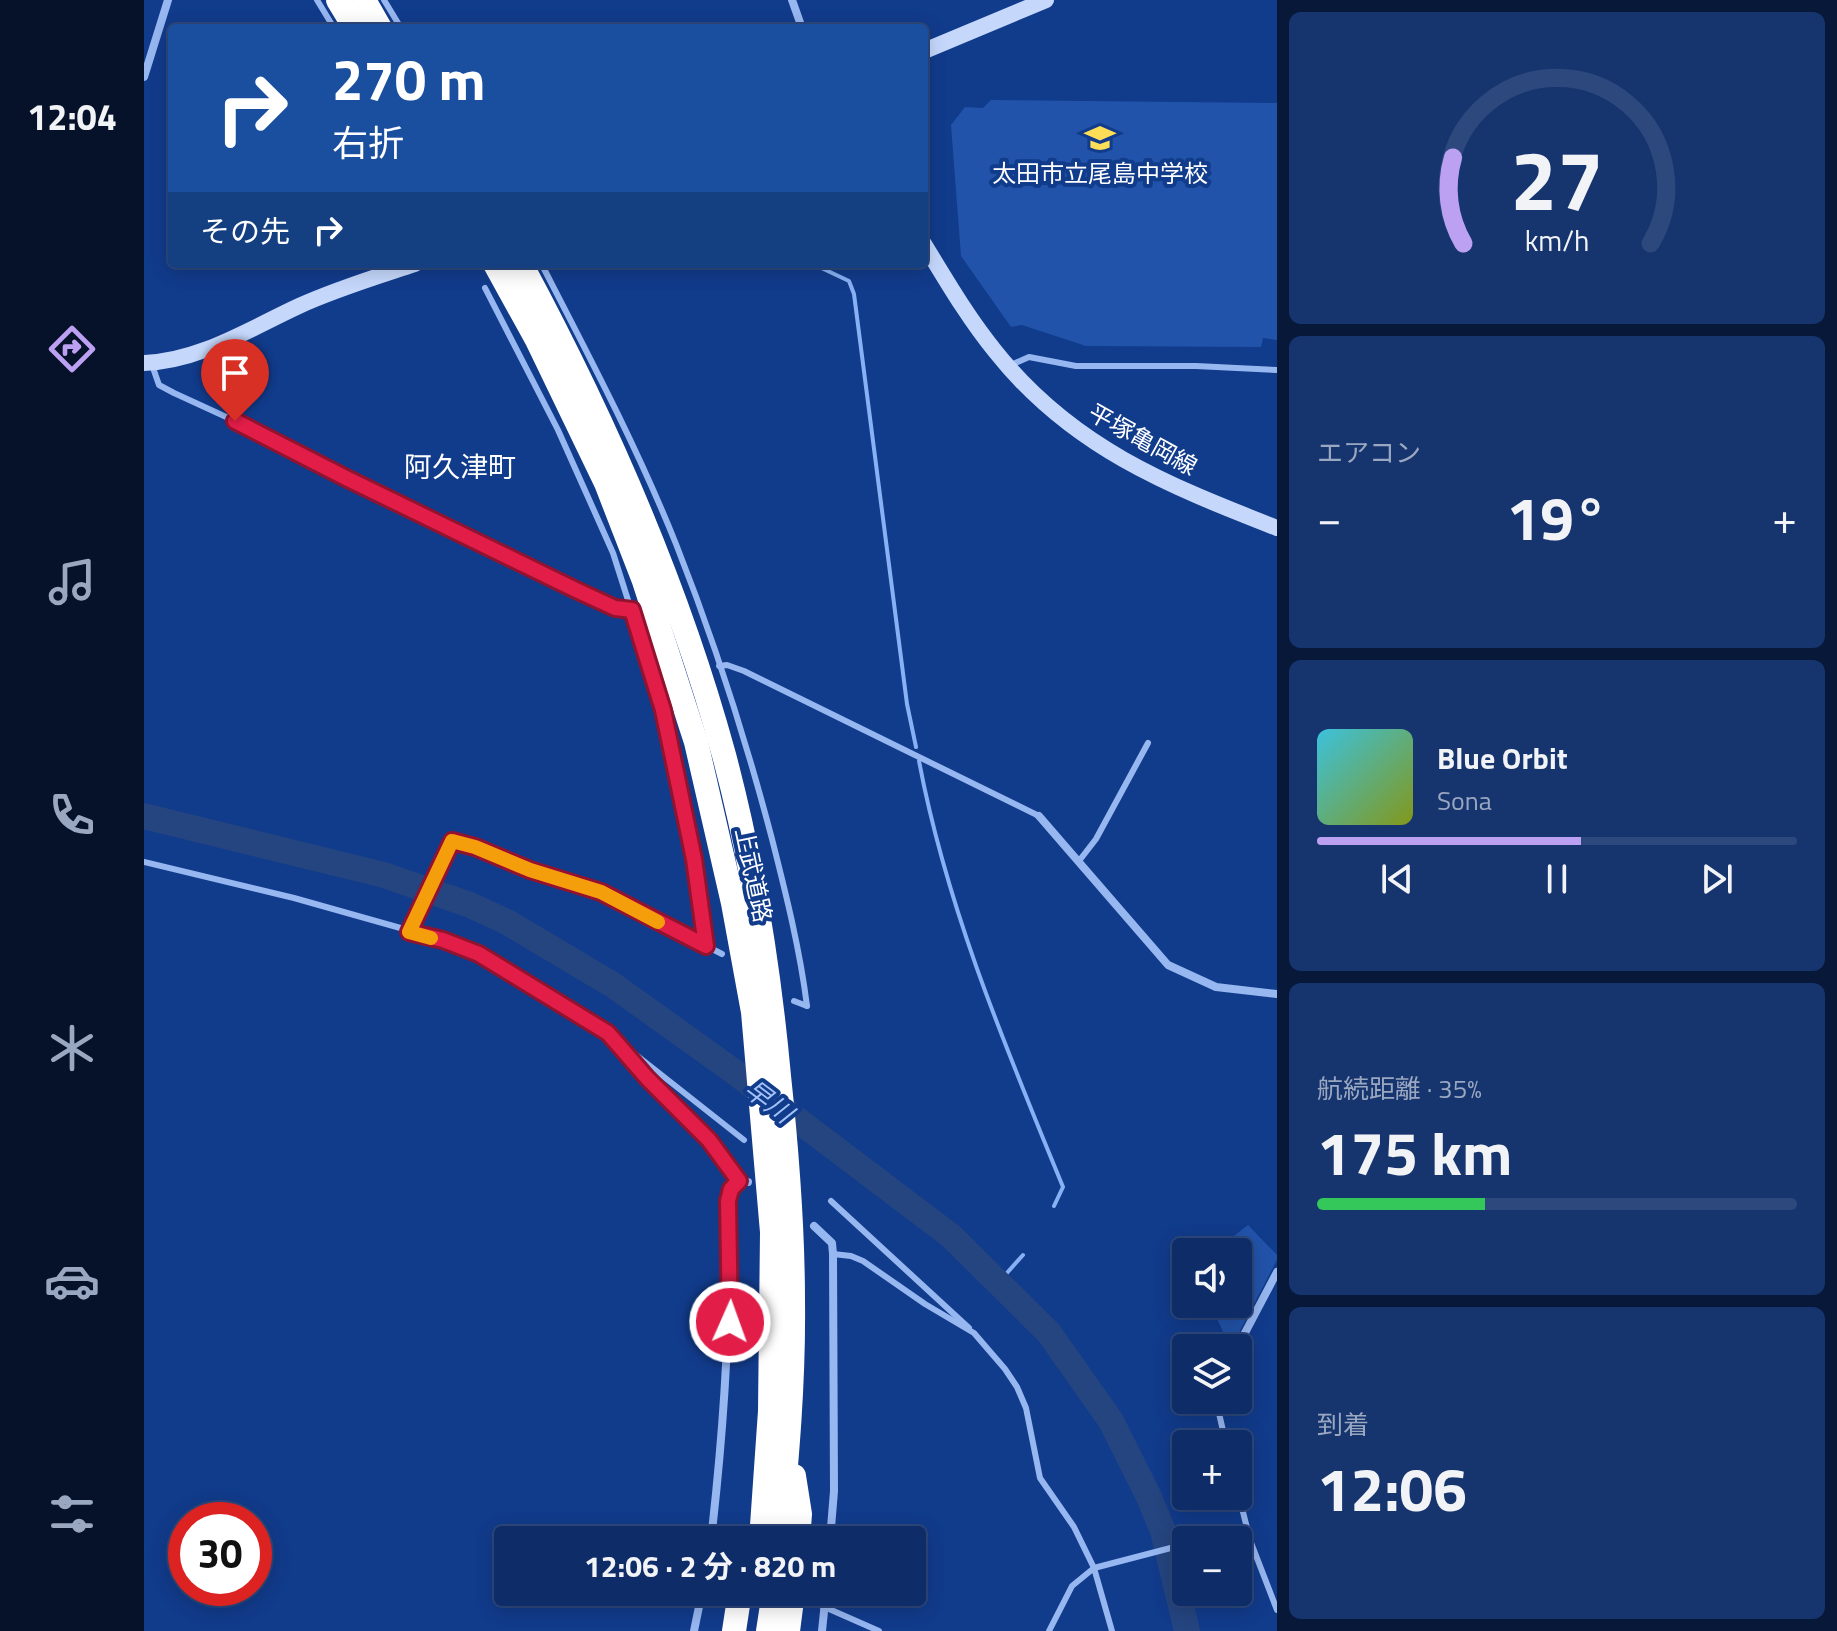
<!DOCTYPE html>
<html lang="ja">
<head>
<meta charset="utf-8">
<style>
  :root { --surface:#0d2c68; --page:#16346e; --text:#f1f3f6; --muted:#9aa7c0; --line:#2d487c; --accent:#bca0f2 }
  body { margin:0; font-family:"Titillium Web","Noto Sans JP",sans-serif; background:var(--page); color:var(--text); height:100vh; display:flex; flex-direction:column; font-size:30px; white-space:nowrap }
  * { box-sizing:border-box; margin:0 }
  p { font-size:26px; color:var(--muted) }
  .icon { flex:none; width:44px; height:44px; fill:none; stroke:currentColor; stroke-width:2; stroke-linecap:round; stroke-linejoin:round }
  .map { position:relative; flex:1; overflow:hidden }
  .details { display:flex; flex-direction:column; gap:12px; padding:12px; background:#071839; width:560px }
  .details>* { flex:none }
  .banner { position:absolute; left:24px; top:24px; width:760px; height:244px; border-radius:8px; box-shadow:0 4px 20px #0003,0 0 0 2px var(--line); background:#1a4fa0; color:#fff; overflow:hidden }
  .tools { position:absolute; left:1028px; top:1238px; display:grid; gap:16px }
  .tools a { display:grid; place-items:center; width:80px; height:80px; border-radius:8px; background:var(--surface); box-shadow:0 4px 20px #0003,0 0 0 2px var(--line); font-size:40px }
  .speed { position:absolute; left:24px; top:1502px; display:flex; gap:16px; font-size:40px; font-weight:700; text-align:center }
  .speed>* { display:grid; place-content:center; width:104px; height:104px; border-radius:50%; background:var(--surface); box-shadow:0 4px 20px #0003,0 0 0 2px var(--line); line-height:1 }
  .speed .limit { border:12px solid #d22; background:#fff; color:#111 }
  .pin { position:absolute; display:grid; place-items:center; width:68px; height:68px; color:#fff; margin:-82px -34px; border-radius:50% 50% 50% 0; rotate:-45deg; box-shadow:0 0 8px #0007 }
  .pin .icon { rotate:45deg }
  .me { position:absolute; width:88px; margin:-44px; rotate:2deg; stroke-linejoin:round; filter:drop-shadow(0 0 6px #0008) }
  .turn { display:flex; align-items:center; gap:28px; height:168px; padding:0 32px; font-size:36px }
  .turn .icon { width:104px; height:104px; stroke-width:2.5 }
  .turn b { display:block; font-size:56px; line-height:68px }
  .then { display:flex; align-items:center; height:76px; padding:0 32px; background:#0003; gap:16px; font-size:30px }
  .big { font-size:60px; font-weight:700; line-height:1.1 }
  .details .tile { flex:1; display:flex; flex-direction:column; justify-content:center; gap:12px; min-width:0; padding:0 28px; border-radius:12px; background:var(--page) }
  .details .dial { align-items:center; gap:0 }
  .dial svg { height:208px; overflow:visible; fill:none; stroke:var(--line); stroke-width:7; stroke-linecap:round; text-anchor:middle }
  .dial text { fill:var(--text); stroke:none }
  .song { display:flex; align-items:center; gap:24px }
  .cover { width:96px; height:96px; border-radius:12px; background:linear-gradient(135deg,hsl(190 70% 55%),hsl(70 70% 35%)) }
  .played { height:8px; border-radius:4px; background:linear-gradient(90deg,var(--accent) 55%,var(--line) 55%) }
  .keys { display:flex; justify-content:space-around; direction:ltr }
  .heat { display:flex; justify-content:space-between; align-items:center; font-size:44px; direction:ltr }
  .charge { height:12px; border-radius:6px; background:linear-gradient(90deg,#34c759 35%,var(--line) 0) }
  .trip { position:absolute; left:350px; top:1526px; width:432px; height:80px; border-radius:8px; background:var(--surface); box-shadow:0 4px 20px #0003,0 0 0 2px var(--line); font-weight:700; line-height:80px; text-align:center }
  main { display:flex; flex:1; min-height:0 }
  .tabs { display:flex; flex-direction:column; width:144px; justify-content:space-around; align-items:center; background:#05122a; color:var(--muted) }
  .tabs .icon { width:56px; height:56px }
  .tabs .active { color:var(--accent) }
  .tabs b { font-size:36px; color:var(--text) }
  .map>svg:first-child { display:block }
  .green { fill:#2253aa }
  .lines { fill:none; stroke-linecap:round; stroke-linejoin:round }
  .stream { stroke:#88b1f5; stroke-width:4 }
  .river { stroke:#254580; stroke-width:26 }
  .lane { stroke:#97b7f1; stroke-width:6 }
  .street { stroke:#97b7f1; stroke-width:8 }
  .secondary { stroke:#c5d8fc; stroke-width:16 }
  .highway { stroke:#fff; stroke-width:24 }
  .route-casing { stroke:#92132f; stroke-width:20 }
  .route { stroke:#e11d48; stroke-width:14 }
  .slow { stroke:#f59e0b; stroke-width:14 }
  .labels { text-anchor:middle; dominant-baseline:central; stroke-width:8; stroke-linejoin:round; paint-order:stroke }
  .poi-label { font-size:24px; fill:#fff; stroke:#113b8b }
  .street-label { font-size:24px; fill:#fff; stroke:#113b8b }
  .water-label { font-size:26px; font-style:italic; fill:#a2c2f9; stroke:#113b8b }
  .quarter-label { font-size:28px; fill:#fff; stroke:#113b8b }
</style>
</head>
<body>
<main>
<nav class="tabs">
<b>12:04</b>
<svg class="icon active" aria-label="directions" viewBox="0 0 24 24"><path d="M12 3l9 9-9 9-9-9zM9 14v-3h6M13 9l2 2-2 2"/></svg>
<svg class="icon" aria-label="music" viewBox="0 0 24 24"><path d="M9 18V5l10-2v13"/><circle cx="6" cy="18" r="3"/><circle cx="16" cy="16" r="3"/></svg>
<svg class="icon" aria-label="phone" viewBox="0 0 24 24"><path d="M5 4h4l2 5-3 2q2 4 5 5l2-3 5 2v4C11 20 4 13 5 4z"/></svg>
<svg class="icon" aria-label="climate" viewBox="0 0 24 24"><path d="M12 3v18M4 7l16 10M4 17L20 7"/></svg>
<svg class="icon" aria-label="car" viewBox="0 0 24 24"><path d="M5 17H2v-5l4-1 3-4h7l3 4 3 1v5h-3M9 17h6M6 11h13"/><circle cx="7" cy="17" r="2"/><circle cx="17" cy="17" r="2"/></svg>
<svg class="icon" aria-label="filters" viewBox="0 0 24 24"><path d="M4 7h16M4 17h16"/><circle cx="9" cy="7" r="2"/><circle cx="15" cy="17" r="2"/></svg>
</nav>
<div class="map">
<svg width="1133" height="1631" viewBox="0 0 1133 1631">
  <rect width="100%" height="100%" fill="#113b8b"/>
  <g class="green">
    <path d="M 847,100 L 1133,103 L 1133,340 L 1119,338 L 1117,347 L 942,346 L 878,325 L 867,327 L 817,256 L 807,125 L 821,107 L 839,108 Z"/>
    <path d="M 1104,1225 L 1133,1255 L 1133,1260 L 1089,1344 L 1083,1340 L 1066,1304 L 1094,1304 L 1094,1252 L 1069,1252 Z"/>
  </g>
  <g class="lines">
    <g class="stream">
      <path d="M 669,264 L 705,281 L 710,294 L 763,704 L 772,747"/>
      <path d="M 775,761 C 803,909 862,1048 919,1187 L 910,1206"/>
      <path d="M 854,1283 L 879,1255"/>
    </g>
    <path class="river" d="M 0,816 L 240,875 L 326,905 L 363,922 L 469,985 L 589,1071 L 807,1236 L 905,1333 L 967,1421 L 1005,1497 L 1019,1531 L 1043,1631"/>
    <g class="lane">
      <path d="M 173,0 L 190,28"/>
      <path d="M 240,0 L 257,28"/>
      <path d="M 398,265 C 445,356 494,449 532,544 C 570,640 602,740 628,839 C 642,894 656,950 663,1006"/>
      <path d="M 341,288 L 414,430 L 469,553 L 519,710 L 550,859 L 562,946"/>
      <path d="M 7,362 L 15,385 L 30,393 L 91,421 L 202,478 L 432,590 L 471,608 L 488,610"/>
      <path d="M 867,365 L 885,357 L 932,366 L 1052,366 L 1133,370"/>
      <path d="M 575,666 L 583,665 L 600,671 L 895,816"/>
      <path d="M 935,861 L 952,839 L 1004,743"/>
      <path d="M 0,862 L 150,898 L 299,940 L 335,954 L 464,1033 L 503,1078 L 565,1140 L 595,1181"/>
      <path d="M 265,932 L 308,841 L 331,847 L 386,870 L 457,892 L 578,954"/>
      <path d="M 650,1001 L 663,1006"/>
      <path d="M 477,1043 L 600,1140"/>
      <path d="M 687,1201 L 825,1328"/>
      <path d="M 689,1254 L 707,1256 L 719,1261 L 781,1304 L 830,1333 L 861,1369 L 873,1387 L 882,1408 L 896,1478 L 930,1527 L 950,1568 L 968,1631"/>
      <path d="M 1072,1400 L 1082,1444"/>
      <path d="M 1094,1492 L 1106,1540 L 1133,1610"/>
      <path d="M 1058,1540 L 1103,1528"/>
      <path d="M 660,1598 L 735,1631"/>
      <path d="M 905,1631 L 928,1586 L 950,1568 L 1042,1544"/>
    </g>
    <g class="street">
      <path d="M 648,0 L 658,28"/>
      <path d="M 0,77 L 24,0"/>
      <path d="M 895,816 L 1024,965 L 1072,987 L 1133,994"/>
      <path d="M 670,1226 L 688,1243 L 689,1254 L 690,1491 L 686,1540"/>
      <path d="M 1093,1348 L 1133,1272"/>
      <path d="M 567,1540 C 580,1427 588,1315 584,1201 L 587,1189 L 595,1181 L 604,1182"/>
      <path d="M 550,1631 L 558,1592"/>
      <path d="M 678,1631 L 682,1592"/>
    </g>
    <g class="secondary">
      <path d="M 780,51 L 902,0"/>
      <path d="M 780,244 C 802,280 824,318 851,351 C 927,447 1023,485 1133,528"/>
      <path d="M 0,363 C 56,361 105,329 155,306 C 192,289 232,277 271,264"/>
    </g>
    <g class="highway">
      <path d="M 194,0 L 211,28"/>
      <path d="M 220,0 L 236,28"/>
      <path d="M 351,264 L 393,340 L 462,483 L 500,581 L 552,742 L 589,903 L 609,1012 L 628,1232 L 626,1411 L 617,1540"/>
      <path d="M 377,264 C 461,420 533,583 580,755 C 608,860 625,967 635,1076 C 643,1151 649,1225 649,1301 C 650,1381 643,1461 635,1540"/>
      <path d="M 650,1476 L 656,1514 L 654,1540"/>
      <path d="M 590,1631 L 596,1592"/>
      <path d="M 624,1631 L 630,1592"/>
      <path d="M 644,1631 L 649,1592"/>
    </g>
  </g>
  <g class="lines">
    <g class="route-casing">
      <path id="route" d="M 91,421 L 202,478 L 432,590 L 471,608 L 488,610 L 519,710 L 550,859 L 562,946 L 457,892 L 386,870 L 331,847 L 308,841 L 265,932 L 299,940 L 335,954 L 464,1033 L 503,1078 L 565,1140 L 595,1181 L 587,1189 L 584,1201 L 586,1322"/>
    </g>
    <use href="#route" class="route"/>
    <path class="slow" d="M 287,938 L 265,932 L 308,841 L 331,847 L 386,870 L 457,892 L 514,922"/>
  </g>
  <defs>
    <g id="school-bare" transform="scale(2.4)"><path d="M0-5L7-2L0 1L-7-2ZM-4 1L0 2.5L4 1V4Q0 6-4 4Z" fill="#ffde57" stroke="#113b8b" stroke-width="2.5" paint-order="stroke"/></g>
  </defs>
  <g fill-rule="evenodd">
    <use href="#school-bare" x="956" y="138"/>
  </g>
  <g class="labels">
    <g class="poi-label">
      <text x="956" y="173">太田市立尾島中学校</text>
    </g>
    <g class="street-label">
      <text transform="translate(999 439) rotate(29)">平塚亀岡線</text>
      <text transform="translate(610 875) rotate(78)">上武道路</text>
    </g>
    <g class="water-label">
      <text transform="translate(625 1101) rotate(37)">早川</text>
    </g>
    <g class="quarter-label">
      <text x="316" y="466">阿久津町</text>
    </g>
  </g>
</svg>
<div class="tools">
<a><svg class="icon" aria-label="sound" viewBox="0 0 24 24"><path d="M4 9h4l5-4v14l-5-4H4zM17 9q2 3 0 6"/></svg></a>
<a><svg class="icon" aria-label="layers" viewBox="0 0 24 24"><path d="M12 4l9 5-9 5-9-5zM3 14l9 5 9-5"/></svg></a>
<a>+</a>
<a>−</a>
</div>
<div class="speed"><div class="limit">30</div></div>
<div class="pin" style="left:91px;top:421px;background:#d93025"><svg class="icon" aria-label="arrive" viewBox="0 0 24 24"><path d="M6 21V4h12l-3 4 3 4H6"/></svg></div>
<svg class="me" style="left:586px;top:1322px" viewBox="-20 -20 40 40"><circle r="17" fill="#e11d48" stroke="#fff" stroke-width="3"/><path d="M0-11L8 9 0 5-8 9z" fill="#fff"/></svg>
<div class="trip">12:06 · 2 分 · 820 m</div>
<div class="banner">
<div class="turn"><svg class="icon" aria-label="right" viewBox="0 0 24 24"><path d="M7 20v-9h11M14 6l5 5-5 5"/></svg><div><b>270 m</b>右折</div></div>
<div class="then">その先<svg class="icon" aria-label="right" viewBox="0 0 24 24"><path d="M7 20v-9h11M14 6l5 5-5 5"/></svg></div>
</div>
</div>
<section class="details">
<div class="tile dial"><svg viewBox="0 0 100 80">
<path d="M14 69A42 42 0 1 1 86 69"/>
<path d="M14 69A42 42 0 0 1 10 36" stroke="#bca0f2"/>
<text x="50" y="56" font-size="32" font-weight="700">27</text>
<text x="50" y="72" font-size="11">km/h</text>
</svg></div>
<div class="tile"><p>エアコン</p>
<div class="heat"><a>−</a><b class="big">19°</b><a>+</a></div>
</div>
<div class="tile">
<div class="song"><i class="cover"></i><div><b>Blue Orbit</b><p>Sona</p></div></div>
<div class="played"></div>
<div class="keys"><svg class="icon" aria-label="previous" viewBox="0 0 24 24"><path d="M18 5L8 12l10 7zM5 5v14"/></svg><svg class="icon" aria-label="pause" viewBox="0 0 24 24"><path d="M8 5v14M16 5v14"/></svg><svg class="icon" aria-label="next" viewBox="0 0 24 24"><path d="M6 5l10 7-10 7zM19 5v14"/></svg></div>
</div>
<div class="tile"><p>航続距離 · 35%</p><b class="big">175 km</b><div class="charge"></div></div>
<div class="tile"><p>到着</p><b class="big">12:06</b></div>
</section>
</main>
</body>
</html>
